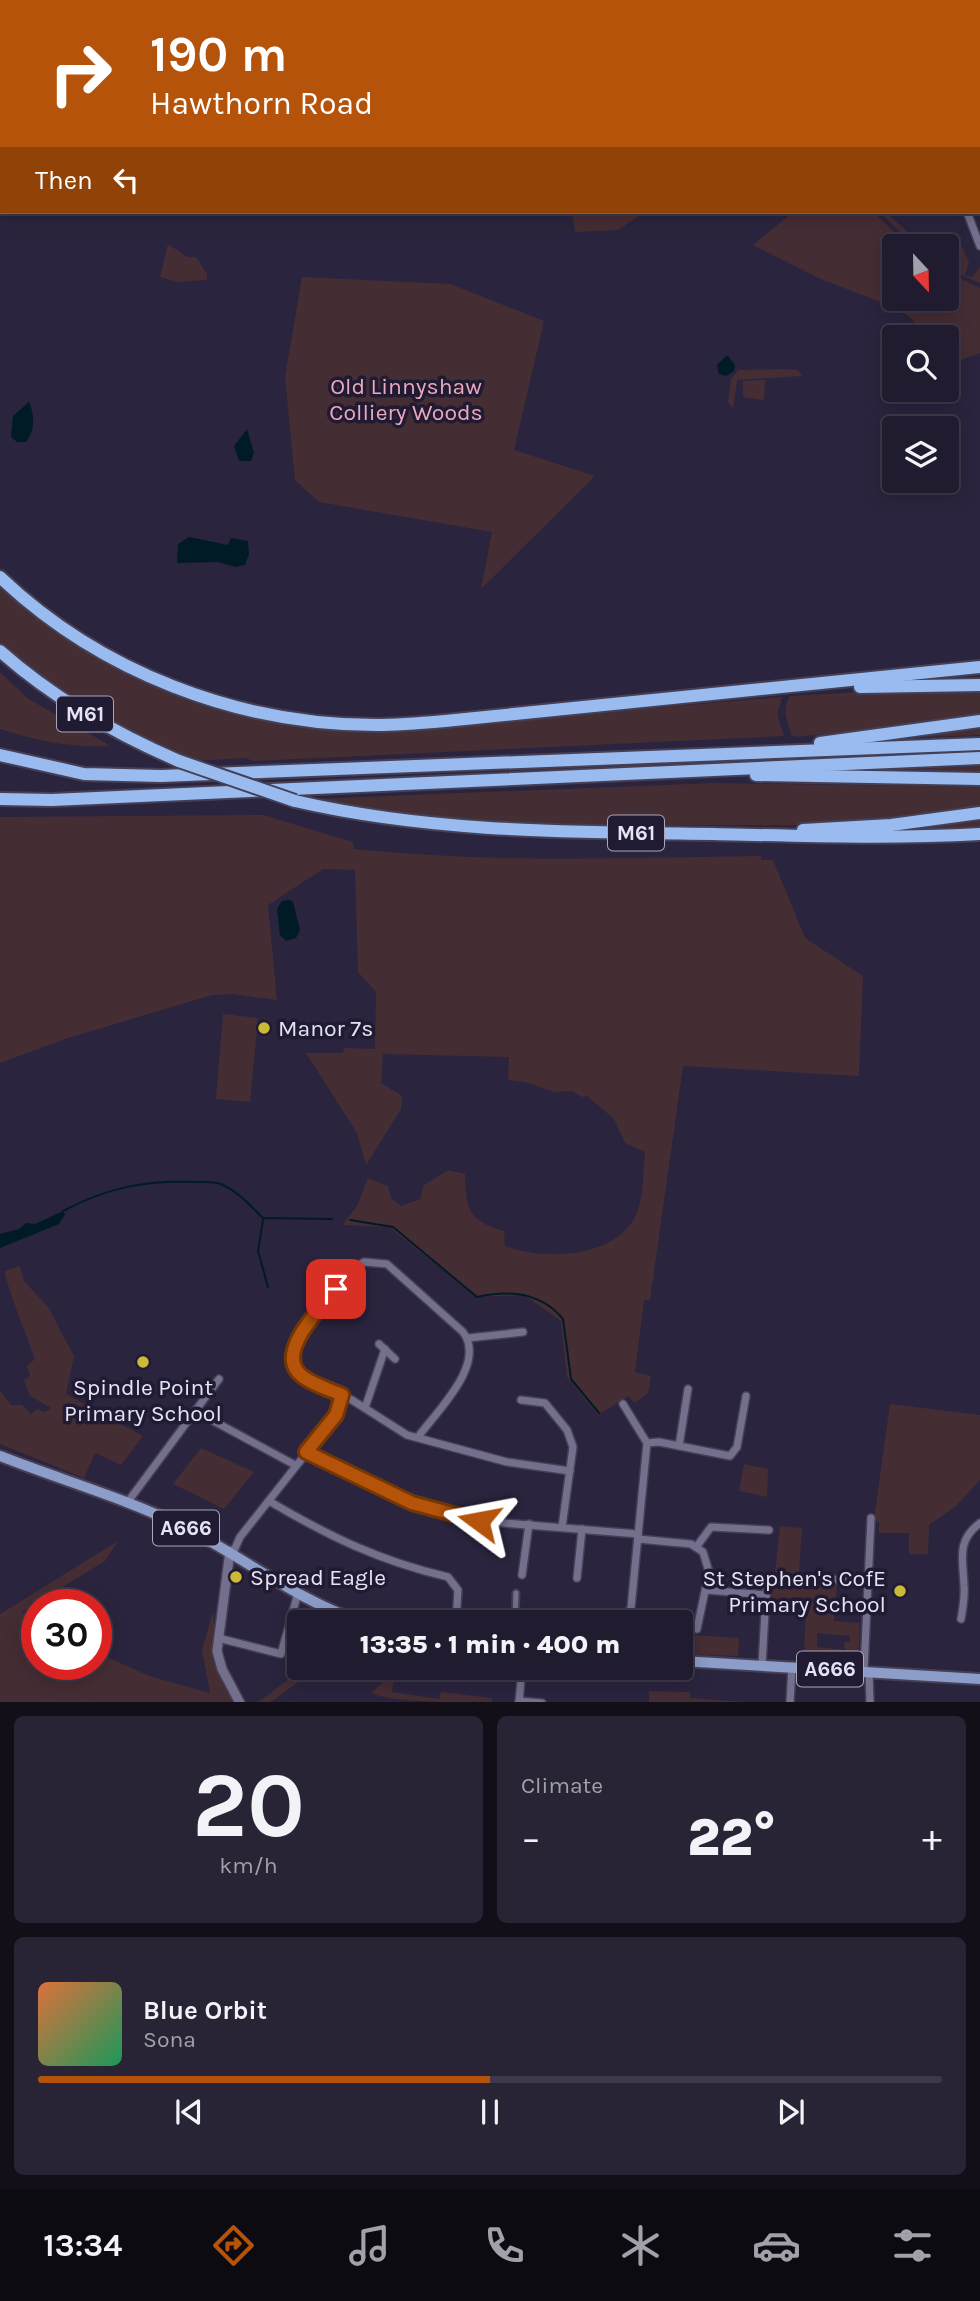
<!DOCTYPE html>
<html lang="en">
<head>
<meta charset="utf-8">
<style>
  :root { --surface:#201b2e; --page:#282436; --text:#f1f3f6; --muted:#a2a1aa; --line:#3d394a; --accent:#b45309 }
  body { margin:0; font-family:Karla,sans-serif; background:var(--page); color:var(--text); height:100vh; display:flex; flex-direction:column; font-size:26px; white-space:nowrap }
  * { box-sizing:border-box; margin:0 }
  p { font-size:23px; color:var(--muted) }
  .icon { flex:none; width:38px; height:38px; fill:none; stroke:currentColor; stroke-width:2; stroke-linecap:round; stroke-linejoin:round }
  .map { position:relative; height:1702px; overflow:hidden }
  .side { display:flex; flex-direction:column; gap:14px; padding:14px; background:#120f19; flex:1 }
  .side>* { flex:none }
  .hud { position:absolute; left:0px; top:0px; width:980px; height:214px; box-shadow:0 4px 18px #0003,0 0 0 2px var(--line); background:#b45309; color:#fff; overflow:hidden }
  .needle { width:46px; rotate:158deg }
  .fabs { position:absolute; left:882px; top:234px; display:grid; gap:14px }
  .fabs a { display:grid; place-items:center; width:77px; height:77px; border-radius:7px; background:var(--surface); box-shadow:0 4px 18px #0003,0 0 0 2px var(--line); font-size:35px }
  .speed { position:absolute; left:21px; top:1589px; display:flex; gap:14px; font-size:35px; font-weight:700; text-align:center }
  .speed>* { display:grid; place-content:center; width:91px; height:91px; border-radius:50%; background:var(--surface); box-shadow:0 4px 18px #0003,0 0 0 2px var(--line); line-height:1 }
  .speed .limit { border:10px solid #d22; background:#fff; color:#111 }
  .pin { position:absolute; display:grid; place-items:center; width:60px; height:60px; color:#fff; margin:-30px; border-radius:14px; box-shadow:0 4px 10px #0006 }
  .me { position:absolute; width:77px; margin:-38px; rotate:283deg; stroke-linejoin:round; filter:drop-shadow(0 0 5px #0008) }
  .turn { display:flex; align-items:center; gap:24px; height:147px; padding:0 35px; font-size:32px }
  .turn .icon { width:91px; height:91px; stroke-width:2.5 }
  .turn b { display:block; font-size:49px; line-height:60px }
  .then { display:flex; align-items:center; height:66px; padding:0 35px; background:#0003; gap:14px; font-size:26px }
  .big { font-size:52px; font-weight:800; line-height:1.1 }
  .side .tile { flex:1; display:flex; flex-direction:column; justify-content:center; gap:10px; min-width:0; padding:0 24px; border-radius:10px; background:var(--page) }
  .side .dial { align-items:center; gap:0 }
  .dial b { font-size:91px; line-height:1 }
  .song { display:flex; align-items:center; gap:21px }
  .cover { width:84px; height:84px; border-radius:10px; background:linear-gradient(135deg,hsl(20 70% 55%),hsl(150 70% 35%)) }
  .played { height:7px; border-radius:4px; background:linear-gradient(90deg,var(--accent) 50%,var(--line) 50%) }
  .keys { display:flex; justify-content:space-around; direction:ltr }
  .heat { display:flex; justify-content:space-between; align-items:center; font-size:38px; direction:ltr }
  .side .tiles { flex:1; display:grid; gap:14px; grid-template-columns:1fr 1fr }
  .tile:last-child { grid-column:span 2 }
  .trip { position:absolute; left:287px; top:1610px; width:406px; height:70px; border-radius:7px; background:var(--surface); box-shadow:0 4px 18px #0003,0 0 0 2px var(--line); font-weight:800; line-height:70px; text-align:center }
  .tab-bar { display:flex; height:112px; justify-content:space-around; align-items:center; background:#0d0b12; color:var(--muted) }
  .tab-bar .icon { width:49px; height:49px }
  .tab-bar .current { color:var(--accent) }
  .tab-bar b { font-size:32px; color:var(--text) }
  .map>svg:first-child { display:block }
  .green { fill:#452d34; fill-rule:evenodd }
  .water { fill:#001b26 }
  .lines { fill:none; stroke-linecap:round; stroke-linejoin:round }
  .stream { stroke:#001b26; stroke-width:2 }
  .pedestrian-casing { stroke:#454056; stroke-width:9 }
  .minor-casing { stroke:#454056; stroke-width:10 }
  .tertiary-casing { stroke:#454056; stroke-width:12 }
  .primary-casing { stroke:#454056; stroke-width:14 }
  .motorway-casing { stroke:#454056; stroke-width:16 }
  .pedestrian { stroke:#746f8d; stroke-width:5 }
  .minor { stroke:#746f8d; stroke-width:7 }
  .tertiary { stroke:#746f8d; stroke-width:9 }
  .primary { stroke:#8b9dc8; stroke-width:10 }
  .motorway { stroke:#9abbf0; stroke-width:12 }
  .motorway-bridge-casing { stroke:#454056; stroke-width:16; stroke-linecap:butt }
  .motorway-bridge { stroke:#9abbf0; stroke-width:12 }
  .route-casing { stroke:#753606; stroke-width:18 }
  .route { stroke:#b45309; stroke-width:12 }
  .poi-dot { fill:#cdb938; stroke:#201b33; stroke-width:2.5 }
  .labels { text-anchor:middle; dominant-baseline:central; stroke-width:7; stroke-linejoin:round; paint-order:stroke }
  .shield { fill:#201b33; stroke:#aaa7ba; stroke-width:2 }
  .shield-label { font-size:21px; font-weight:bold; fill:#e5e3f4 }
  .park-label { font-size:23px; fill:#eaa9bc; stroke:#201b33 }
  .poi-label { font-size:23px; fill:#e5e3f4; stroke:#201b33; text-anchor:start }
</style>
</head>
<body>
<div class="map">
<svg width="980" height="1703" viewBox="0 0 980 1703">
  <rect width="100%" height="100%" fill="#2a243e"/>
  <g class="green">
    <path d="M 572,212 L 645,212 L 618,230 L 575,232 Z"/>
    <path d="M 793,212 L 873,212 L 911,247 L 894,247 L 894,299 L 947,299 L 947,272 L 980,288 L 980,353 L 947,365 L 947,338 L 922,338 L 922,332 L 912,319 L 898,309 L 821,279 L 753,245 Z"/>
    <path d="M 879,212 L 886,212 L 924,247 L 916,247 Z"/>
    <path d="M 168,244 L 187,257 L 196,257 L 207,274 L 207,280 L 178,282 L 160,277 Z"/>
    <path d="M 958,245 L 962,246 L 969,262 L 965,275 L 972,277 L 980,267 L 980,283 L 947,269 L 947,257 Z"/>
    <path d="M 302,277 L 450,284 L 544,321 L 514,450 L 595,476 L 481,589 L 492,532 L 319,502 L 295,480 L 285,377 Z"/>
    <path d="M 781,369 L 798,370 L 802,376 L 737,380 L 733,408 L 728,402 L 731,379 L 738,370 Z"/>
    <path d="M 765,380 L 764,400 L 743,397 L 743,381 Z"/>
    <path d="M 0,582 L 74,641 L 267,718 L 464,724 L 782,697 L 777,715 L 784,736 L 254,761 L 245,758 L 191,761 L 125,734 L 39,678 L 0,644 Z"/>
    <path d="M 0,672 L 27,698 L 111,746 C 71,748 38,741 0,729 Z"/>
    <path d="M 901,690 L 980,690 L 980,714 L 902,726 L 796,737 L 791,735 C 788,719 781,712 790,696 Z"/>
    <path d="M 980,725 L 980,735 L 900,738 Z"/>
    <path d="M 980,766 L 980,775 L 881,771 Z"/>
    <path d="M 714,783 L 980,787 L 980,808 L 821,825 L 611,825 L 458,821 L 405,817 L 312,799 Z"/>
    <path d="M 263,815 L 353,842 L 354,849 C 490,863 625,858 761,856 L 761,860 L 773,860 L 805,938 L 863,976 L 859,1076 L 683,1066 L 650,1300 L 644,1300 L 635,1372 L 651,1376 L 648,1393 L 634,1403 L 629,1396 L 598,1415 L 567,1377 L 561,1321 L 524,1295 L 477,1297 L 389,1227 L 342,1225 L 357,1206 L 368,1178 L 388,1186 L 391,1198 L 401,1206 L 420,1199 L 424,1185 L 448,1170 L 465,1174 C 466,1209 468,1221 504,1231 L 505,1246 C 543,1261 614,1258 635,1217 C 644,1200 643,1171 645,1152 L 625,1143 L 614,1119 L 587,1096 L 582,1097 L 572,1091 L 554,1092 L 525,1082 L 508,1080 L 509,1057 L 383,1054 L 381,1083 L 402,1096 L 401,1109 L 366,1165 L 357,1133 L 306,1053 L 343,1053 L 344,1048 L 375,1049 L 376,992 L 358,972 L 355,870 L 323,869 L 268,905 L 277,1000 L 232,994 L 212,995 L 65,1039 L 0,1063 L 0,817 Z"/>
    <path d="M 980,820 L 980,829 L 889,832 Z"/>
    <path d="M 223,1014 L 258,1018 L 250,1102 L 216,1099 Z"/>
    <path d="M 20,1266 L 24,1281 L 48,1307 L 74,1356 L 66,1394 L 143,1436 L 121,1465 L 95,1453 L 84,1478 L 0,1444 L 0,1390 L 11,1405 L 22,1405 L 31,1414 L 37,1409 L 45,1412 L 51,1408 L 30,1396 L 24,1380 L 30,1376 L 27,1366 L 35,1359 C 30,1344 4,1280 5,1271 Z"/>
    <path d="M 890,1404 L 980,1415 L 980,1480 L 955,1507 L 929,1525 L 928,1554 L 909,1554 L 909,1533 L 879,1533 L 879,1523 L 874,1519 Z"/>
    <path d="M 201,1448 L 254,1472 L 224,1509 L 173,1484 Z"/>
    <path d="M 744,1464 L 768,1469 L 767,1497 L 739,1491 Z"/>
    <path d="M 780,1526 L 802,1528 L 799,1574 L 775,1573 Z"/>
    <path d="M 118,1541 L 105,1561 L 22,1612 L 37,1621 L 37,1664 L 96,1664 L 96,1652 L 149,1676 L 210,1693 L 202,1650 L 213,1611 L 218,1669 L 234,1702 L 0,1703 L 0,1614 Z"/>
    <path d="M 775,1581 L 837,1585 L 834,1621 L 860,1623 L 858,1660 L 804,1657 L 806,1608 L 770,1605 L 771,1583 ZM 817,1633 L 850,1636 L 850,1642 L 844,1642 L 845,1650 L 817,1647 Z"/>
    <path d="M 681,1634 L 739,1638 L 738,1656 L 681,1654 Z"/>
    <path d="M 299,1672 L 298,1682 L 271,1702 L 258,1702 Z"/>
    <path d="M 390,1672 L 395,1672 L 392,1692 L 439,1699 L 441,1692 L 492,1698 L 492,1702 C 462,1703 394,1703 371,1693 L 389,1676 Z"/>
    <path d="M 649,1691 L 690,1692 L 690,1698 L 745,1702 L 649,1702 Z"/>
  </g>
  <g class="water">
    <path d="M 727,355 L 735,365 L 734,371 L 726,376 L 719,374 L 717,365 Z"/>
    <path d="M 29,402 C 35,416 35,430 26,442 L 17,442 L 11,437 L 13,416 Z"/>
    <path d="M 247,429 L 254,453 L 251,461 L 239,461 L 234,446 Z"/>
    <path d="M 189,537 L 228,545 L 231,538 L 248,541 L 249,554 L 245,565 L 235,567 L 218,562 L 177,563 L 178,544 Z"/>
    <path d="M 289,900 L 293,902 L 300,930 L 296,938 L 286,941 L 280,935 L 277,909 L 282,901 Z"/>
    <path d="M 63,1211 L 65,1214 L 59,1224 L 0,1248 L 0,1234 L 19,1229 L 26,1223 L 35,1224 Z"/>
  </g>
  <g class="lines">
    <g class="stream">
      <path d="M 63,1211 C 106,1188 145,1180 194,1182 C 203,1182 214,1181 221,1184 C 239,1192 249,1205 263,1218 L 332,1219"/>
      <path d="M 263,1220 L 258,1251 L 268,1287"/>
      <path d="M 350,1220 L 393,1227 L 477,1297 C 508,1290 541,1292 563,1319 L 571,1379 L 599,1413"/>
    </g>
    <g class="pedestrian-casing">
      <path id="pedestrian" d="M 515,1622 L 516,1593"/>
    </g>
    <g class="minor-casing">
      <g id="minor">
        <path d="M 539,0 L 539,2"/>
        <path d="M 713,0 L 714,2"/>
        <path d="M 818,0 L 819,2"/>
        <path d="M 885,0 L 885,2"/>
        <path d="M 948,0 L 949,2"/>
        <path d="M 928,2 L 933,0"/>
        <path d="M 978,59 L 980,59"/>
        <path d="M 978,161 L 980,161"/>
        <path d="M 967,212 L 980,246"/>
        <path d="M 468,1338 L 523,1332"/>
        <path d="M 379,1344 L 395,1359"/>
        <path d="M 521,1400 L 545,1403 L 567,1430 L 573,1447 L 562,1527"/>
        <path d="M 623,1404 L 647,1443 L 631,1608 L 627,1614"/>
        <path d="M 365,1408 L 385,1349"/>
        <path d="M 195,1411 L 295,1465"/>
        <path d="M 418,1437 C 437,1411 487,1364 463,1332 L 387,1264 L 364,1262 L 350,1271 L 295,1343 L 293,1363 L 304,1378 L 352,1400 L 407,1435 L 507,1462 L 570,1471"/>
        <path d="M 647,1443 L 659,1442 L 730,1456 L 737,1447 L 746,1396"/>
        <path d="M 679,1446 L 688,1389"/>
        <path d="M 306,1452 L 429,1509 L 479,1521 L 638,1534"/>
        <path d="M 269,1501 C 330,1537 380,1561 448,1577 L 458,1590 L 456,1622"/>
        <path d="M 127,1503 L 219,1379"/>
        <path d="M 638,1539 L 691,1544 L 703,1552 L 709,1572 L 697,1629"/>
        <path d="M 697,1546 L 711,1527 L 769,1530"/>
        <path d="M 233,1553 L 240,1537 L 331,1422 L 342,1395"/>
        <path d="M 522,1575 L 529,1524"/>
        <path d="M 577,1578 L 582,1529"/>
        <path d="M 799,1578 L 869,1581"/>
        <path d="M 706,1590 L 766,1595"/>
        <path d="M 961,1619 C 963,1608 965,1596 964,1585 C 963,1559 956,1541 980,1523"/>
        <path d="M 218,1638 L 281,1654 L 298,1593"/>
        <path d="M 762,1665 L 767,1577"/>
        <path d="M 864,1670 L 871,1518"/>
        <path d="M 869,1671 L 870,1703"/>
        <path d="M 519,1701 L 542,1703"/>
        <path d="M 519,1703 L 522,1668"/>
        <path d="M 790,1703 L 792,1666"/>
      </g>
    </g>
    <g class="tertiary-casing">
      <path id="tertiary" d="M 230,1551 L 217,1651 L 222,1669 L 240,1703"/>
    </g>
    <g class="primary-casing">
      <g id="primary">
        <path d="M 0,1456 C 61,1480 125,1498 184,1527 C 243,1557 298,1601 362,1622"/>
        <path d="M 681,1661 L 980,1679"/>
      </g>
    </g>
    <g class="motorway-casing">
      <g id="motorway">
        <path d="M 0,577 C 100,672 238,725 376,725 C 399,725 422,723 445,721 L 980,667"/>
        <path d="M 0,651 C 53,698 114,733 179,761"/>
        <path d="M 860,687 L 980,685"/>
        <path d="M 820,743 L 980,721"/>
        <path d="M 0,755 L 84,774 L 161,776 L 980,744"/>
        <path d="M 756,775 L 980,779"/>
        <path d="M 0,799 L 52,800 L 980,758"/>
        <path d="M 295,801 C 433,833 573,832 714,834 C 803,836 891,839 980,834"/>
        <path d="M 803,830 L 891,825 L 980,813"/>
      </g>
    </g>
    <use href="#pedestrian" class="pedestrian"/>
    <use href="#minor" class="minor"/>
    <use href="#tertiary" class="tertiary"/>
    <use href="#primary" class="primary"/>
    <use href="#motorway" class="motorway"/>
    <g class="motorway-bridge-casing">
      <path id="motorway-bridge" d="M 179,761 L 295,801"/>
    </g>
    <use href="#motorway-bridge" class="motorway-bridge"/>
  </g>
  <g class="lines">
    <g class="route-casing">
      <path id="route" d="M 336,1289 C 321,1308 273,1354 302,1376 C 313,1385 329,1389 342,1395 L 336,1415 L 306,1452 L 412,1503 L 479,1521"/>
    </g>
    <use href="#route" class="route"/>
  </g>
  <g class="poi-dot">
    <circle cx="264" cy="1028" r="7"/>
    <circle cx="143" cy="1362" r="7"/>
    <circle cx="236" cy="1577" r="7"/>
    <circle cx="900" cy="1591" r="7"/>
  </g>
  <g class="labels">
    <g class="shield">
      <rect x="57" y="696.5" width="56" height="35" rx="5"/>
      <rect x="608" y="815.5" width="56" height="35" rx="5"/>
      <rect x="153" y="1510.5" width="66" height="35" rx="5"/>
      <rect x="797" y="1651.5" width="66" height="35" rx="5"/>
    </g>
    <g class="shield-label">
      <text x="85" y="714">M61</text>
      <text x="636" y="833">M61</text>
      <text x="186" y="1528">A666</text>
      <text x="830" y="1669">A666</text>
    </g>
    <g class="park-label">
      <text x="406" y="386">Old Linnyshaw<tspan x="406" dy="26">Colliery Woods</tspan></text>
    </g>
    <g class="poi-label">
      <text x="278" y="1028">Manor 7s</text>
      <text x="143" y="1387" text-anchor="middle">Spindle Point<tspan x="143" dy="26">Primary School</tspan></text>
      <text x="250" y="1577">Spread Eagle</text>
      <text x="886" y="1578" text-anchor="end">St Stephen's CofE<tspan x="886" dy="26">Primary School</tspan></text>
    </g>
  </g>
</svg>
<div class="fabs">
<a><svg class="needle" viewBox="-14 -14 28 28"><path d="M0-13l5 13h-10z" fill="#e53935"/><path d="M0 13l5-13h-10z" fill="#a2a1aa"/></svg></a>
<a><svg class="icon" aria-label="search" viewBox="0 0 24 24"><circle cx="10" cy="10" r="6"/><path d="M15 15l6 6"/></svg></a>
<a><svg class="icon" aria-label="layers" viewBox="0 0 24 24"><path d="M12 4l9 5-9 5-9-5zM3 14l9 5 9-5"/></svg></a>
</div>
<div class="speed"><div class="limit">30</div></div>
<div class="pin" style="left:336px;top:1289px;background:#d93025"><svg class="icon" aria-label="arrive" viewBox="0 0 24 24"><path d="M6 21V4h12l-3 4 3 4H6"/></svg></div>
<svg class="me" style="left:479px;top:1521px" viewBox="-20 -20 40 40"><path d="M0-17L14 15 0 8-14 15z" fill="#b45309" stroke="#fff" stroke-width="4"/></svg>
<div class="trip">13:35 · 1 min · 400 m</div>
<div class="hud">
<div class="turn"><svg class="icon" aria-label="right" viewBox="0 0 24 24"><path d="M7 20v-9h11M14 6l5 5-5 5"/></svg><div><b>190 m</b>Hawthorn Road</div></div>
<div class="then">Then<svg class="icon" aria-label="left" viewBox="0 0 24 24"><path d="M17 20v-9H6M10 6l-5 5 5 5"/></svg></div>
</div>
</div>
<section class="side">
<div class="tiles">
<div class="tile dial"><b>20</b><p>km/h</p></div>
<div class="tile"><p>Climate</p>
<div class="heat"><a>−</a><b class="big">22°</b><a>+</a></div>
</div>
<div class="tile">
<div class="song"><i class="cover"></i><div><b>Blue Orbit</b><p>Sona</p></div></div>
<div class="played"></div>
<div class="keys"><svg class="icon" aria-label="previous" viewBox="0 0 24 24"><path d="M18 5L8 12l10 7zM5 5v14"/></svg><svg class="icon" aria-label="pause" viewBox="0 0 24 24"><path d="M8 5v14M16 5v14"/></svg><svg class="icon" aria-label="next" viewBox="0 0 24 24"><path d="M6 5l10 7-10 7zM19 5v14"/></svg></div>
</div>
</div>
</section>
<nav class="tab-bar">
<b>13:34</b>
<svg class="icon current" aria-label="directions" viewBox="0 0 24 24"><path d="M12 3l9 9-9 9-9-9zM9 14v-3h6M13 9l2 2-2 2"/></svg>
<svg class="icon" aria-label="music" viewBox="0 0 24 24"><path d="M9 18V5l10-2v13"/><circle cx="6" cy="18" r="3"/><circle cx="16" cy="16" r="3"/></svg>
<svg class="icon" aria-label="phone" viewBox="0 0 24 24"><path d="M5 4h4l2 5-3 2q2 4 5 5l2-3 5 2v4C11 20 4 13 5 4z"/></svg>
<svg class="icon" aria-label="climate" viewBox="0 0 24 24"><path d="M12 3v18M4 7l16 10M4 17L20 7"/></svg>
<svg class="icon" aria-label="car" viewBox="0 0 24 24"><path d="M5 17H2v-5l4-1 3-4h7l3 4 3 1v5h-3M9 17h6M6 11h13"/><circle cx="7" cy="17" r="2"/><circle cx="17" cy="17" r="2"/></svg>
<svg class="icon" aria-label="filters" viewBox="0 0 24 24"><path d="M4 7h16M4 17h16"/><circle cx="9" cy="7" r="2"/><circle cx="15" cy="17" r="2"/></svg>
</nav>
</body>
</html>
